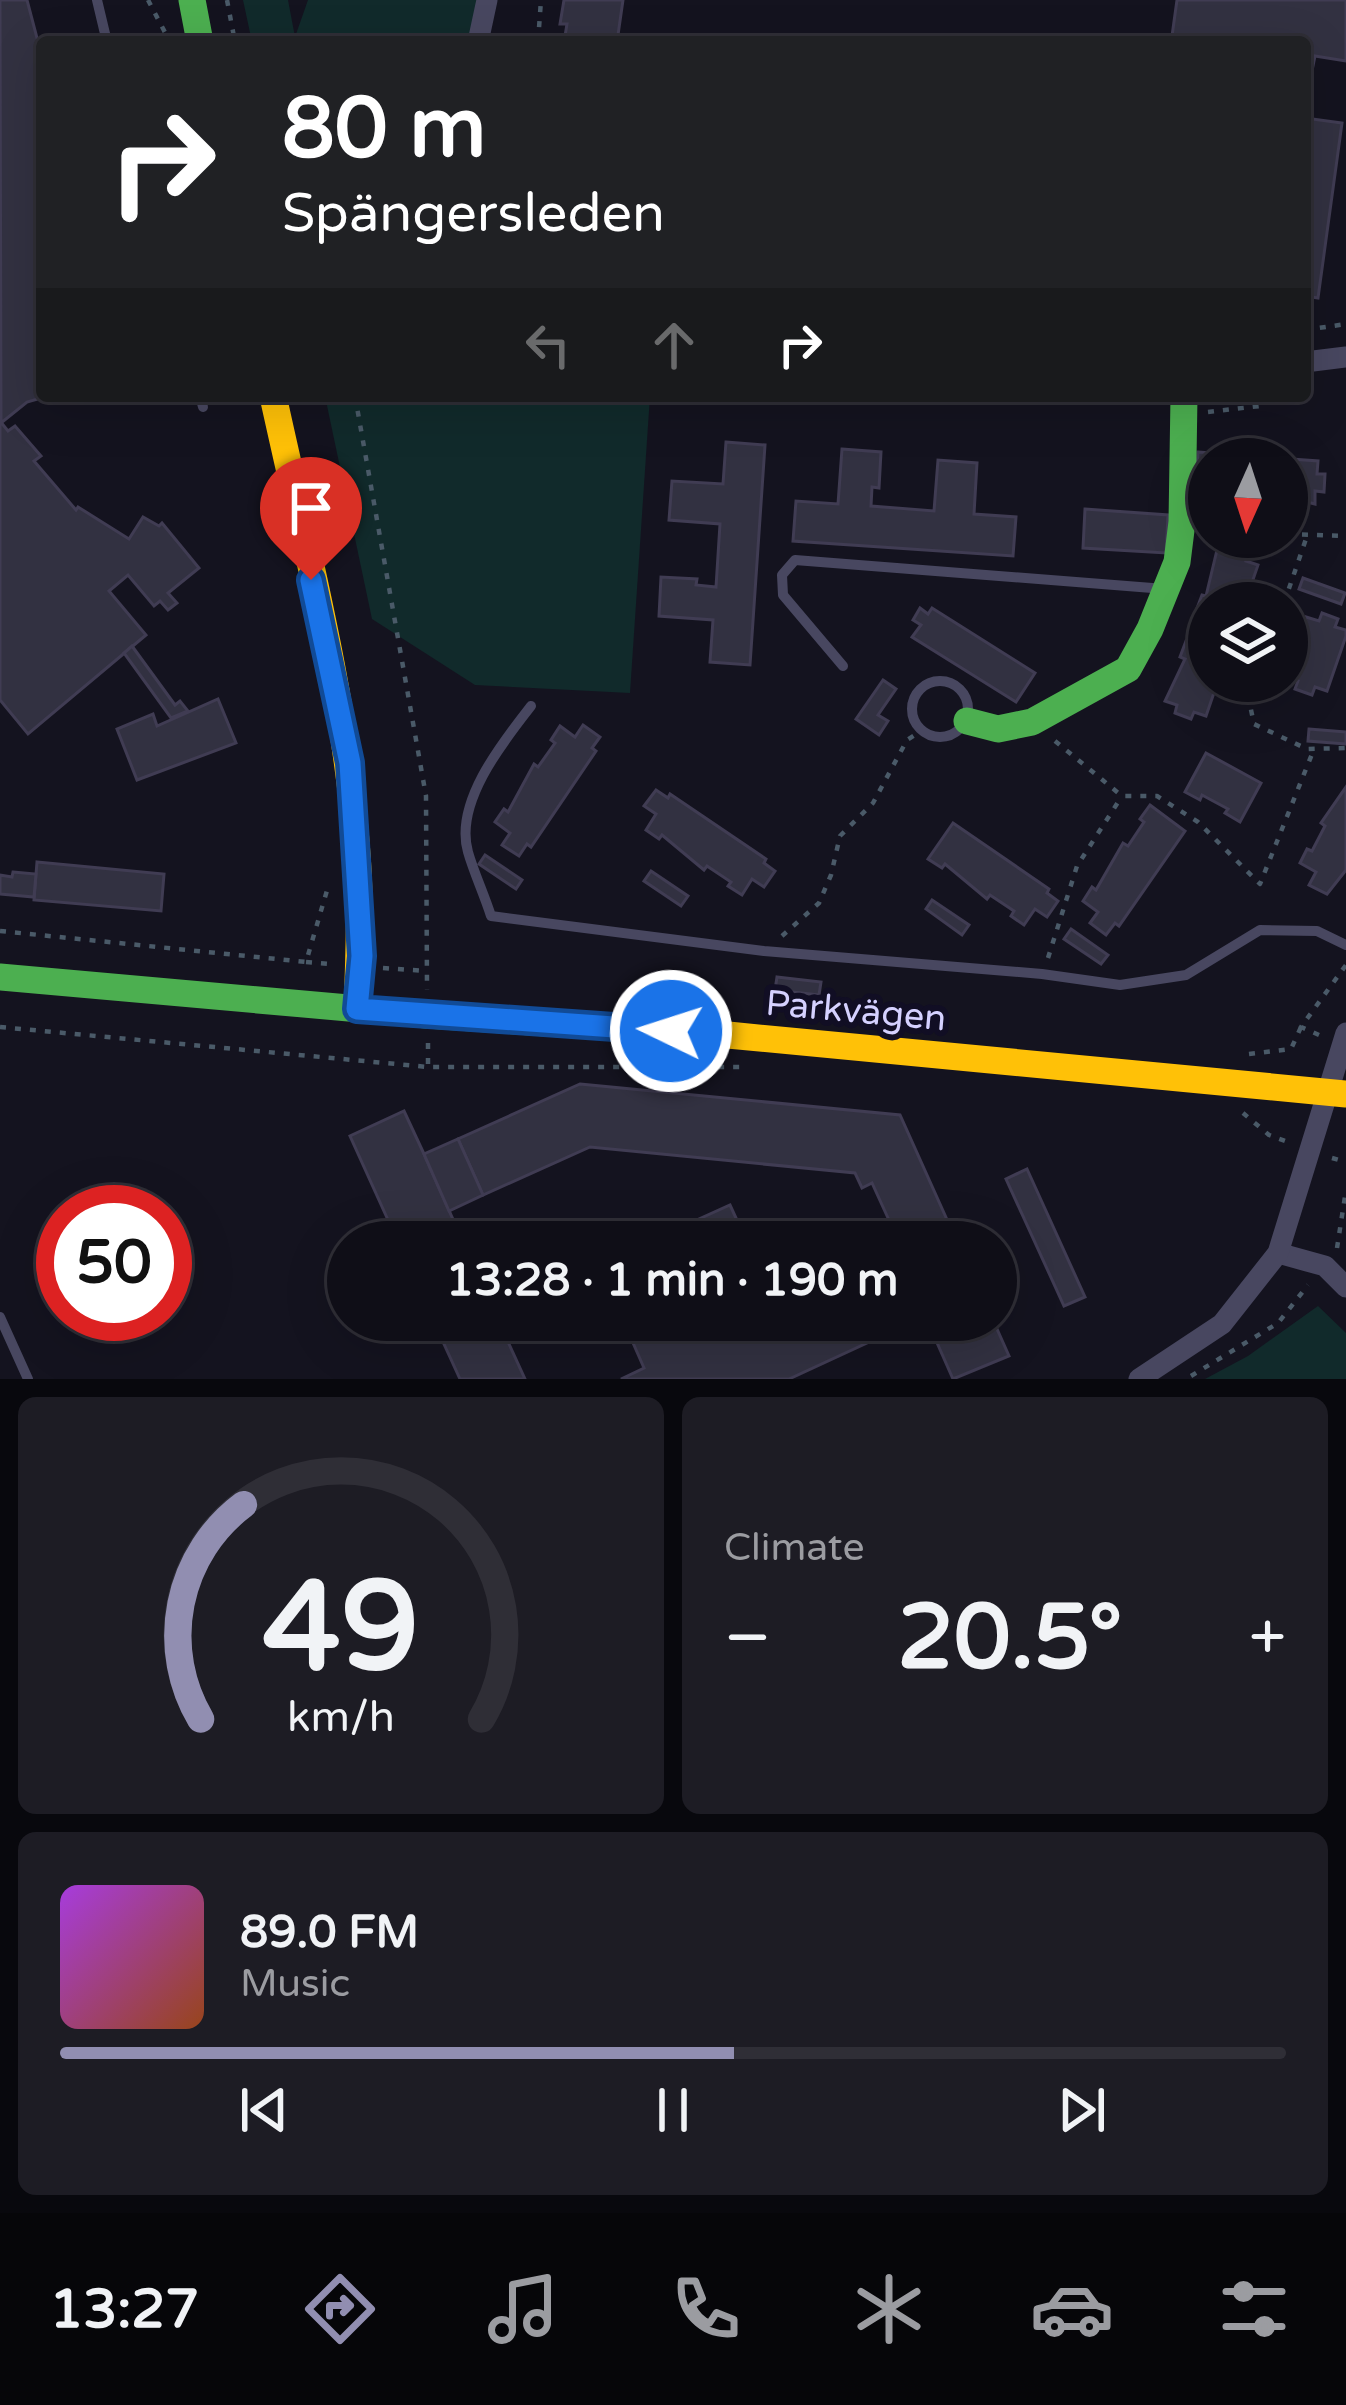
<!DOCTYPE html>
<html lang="en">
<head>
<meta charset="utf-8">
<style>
  :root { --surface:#0f0e17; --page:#1d1c24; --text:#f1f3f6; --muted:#9b9ca1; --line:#2f2e36; --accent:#918eb1 }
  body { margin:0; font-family:"Varela Round",sans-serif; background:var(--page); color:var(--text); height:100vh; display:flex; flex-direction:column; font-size:45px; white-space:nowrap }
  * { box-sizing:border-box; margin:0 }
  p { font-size:39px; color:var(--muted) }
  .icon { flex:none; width:66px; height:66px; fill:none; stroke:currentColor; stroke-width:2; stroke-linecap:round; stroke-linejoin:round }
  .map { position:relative; height:1379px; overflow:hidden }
  .panel { display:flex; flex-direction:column; gap:18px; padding:18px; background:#08080d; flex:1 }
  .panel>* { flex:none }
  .top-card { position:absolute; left:36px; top:36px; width:1275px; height:366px; border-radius:12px; box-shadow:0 12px 48px #0002,0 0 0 3px var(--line); background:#202124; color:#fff; overflow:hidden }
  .needle { width:78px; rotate:183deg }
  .tools { position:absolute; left:1188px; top:438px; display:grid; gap:24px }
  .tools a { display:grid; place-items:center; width:120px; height:120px; border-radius:50%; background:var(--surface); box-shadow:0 12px 48px #0002,0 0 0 3px var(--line); font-size:60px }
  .speed { position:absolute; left:36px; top:1185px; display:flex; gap:24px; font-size:60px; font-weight:700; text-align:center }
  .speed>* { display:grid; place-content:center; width:156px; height:156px; border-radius:50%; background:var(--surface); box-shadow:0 12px 48px #0002,0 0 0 3px var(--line); line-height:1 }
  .speed .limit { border:18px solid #d22; background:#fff; color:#111 }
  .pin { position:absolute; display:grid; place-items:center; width:102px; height:102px; color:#fff; margin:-123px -51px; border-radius:50% 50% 50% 0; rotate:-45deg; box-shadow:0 0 12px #0007 }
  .pin .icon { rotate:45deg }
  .me { position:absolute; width:132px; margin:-66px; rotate:274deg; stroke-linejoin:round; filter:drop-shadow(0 0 9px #0008) }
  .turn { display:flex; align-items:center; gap:42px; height:252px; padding:0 48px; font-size:54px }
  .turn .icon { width:156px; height:156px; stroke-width:2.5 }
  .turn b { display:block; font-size:84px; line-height:102px }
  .lanes { display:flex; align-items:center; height:114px; padding:0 48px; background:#0003; justify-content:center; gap:60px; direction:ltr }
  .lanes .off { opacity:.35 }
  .big { font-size:90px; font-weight:700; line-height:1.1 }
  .panel .widget { flex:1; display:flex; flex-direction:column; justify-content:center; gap:18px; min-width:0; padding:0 42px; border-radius:18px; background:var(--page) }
  .panel .dial { align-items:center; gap:0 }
  .dial svg { height:312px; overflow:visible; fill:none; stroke:var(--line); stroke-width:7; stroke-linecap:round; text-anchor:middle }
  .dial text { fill:var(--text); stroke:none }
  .song { display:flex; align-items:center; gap:36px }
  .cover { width:144px; height:144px; border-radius:18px; background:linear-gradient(135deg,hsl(280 70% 55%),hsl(20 70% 35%)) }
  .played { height:12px; border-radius:6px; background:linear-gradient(90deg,var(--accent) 55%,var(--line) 55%) }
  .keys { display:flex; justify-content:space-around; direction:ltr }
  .heat { display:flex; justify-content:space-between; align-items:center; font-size:66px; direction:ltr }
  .panel .tiles { flex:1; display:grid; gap:18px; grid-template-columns:1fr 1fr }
  .widget:last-child { grid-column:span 2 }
  .trip { position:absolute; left:327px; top:1221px; width:690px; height:120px; border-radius:60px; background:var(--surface); box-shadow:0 12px 48px #0002,0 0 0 3px var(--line); font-weight:700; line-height:120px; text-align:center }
  .tab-bar { display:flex; height:192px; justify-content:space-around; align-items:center; background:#060609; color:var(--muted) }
  .tab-bar .icon { width:84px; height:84px }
  .tab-bar .selected { color:var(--accent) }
  .tab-bar b { font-size:54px; color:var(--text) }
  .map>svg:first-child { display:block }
  .green { fill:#112a2b }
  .building { fill:#323141; stroke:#403c53; stroke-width:3 }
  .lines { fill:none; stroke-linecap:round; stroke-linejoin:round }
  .path { stroke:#4a5a68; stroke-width:4.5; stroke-dasharray:6 9; stroke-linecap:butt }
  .lane { stroke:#484760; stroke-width:10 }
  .street { stroke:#484760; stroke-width:21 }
  .fast { stroke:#4caf50; stroke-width:27 }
  .slow { stroke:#ffc107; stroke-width:27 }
  .route-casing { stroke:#114b97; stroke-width:30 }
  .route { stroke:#1a73e8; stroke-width:21 }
  .labels { text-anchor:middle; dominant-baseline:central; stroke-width:12; stroke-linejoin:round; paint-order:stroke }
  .street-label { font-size:36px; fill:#d5d1ff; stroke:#110e24 }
</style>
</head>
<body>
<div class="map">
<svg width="1346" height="1379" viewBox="0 0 1346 1379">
  <rect width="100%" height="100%" fill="#14131f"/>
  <g class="green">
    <path d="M 243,0 L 288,0 L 295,37 L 308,0 L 487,0 L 478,42 L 252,42 Z"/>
    <path d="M 325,396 L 650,396 L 630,693 L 475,685 L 372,619 Z"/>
    <path d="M 1318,1306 L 1346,1333 L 1346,1379 L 1205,1379 L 1248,1356 Z"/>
  </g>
  <g class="building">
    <path d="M 0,0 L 27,0 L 42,57 L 42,396 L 48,396 L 27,402 L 1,423 Z"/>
    <path d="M 564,0 L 623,0 L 617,42 L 564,42 L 567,24 L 560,24 Z"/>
    <path d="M 1177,0 L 1346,0 L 1346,61 L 1315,56 L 1313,66 L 1305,65 L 1305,42 L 1216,42 L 1172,36 Z"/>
    <path d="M 1305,118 L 1342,123 L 1318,298 L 1305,296 Z"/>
    <path d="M 0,421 L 8,431 L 15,426 L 41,456 L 34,461 L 76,510 L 78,507 L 129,539 L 143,517 L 159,526 L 162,523 L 199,568 L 168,593 L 177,603 L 168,610 L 160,601 L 154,606 L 128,575 L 109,591 L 146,635 L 28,734 L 0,700 Z"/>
    <path d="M 726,442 L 765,445 L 750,665 L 710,662 L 713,620 L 659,616 L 661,577 L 697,579 L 696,585 L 716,587 L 720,524 L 669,520 L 672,481 L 723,484 Z"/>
    <path d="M 842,449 L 881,452 L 879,488 L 872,487 L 871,506 L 934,511 L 938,460 L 977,463 L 974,514 L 1016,517 L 1013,556 L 793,541 L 796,501 L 838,504 Z"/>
    <path d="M 1198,452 L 1318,461 L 1317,474 L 1325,474 L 1324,492 L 1315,491 L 1315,504 L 1287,497 L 1287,459 L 1209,459 L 1209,496 L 1195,496 Z"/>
    <path d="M 1085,509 L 1168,515 L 1166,553 L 1083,548 Z"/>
    <path d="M 1232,547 L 1249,553 L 1246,561 L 1258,565 L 1245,603 L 1209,603 L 1209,624 L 1209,615 L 1196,611 L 1202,595 L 1206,596 L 1217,550 L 1230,555 Z"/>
    <path d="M 1303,578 L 1345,593 L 1341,604 L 1299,589 Z"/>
    <path d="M 920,608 L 928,614 L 932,608 L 1035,673 L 1016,702 L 912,637 L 921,625 L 913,620 Z"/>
    <path d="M 1322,613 L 1338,619 L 1335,627 L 1346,630 L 1346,636 L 1327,691 L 1315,687 L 1312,695 L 1295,689 L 1298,681 L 1287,677 L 1287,672 L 1291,661 L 1296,662 L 1306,617 L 1319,621 Z"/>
    <path d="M 1201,638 L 1209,641 L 1209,681 L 1218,681 L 1206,716 L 1194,712 L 1191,719 L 1175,713 L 1177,705 L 1165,701 L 1185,659 L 1180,657 L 1186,641 L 1198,646 Z"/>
    <path d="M 132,646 L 175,705 L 180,701 L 188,711 L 171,718 L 124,653 Z"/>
    <path d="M 883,680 L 896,689 L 878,715 L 888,721 L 879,735 L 856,719 Z"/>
    <path d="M 218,699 L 236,743 L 137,780 L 117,729 L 153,714 L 157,726 Z"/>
    <path d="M 583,725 L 600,737 L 592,748 L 596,751 L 531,847 L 527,844 L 519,856 L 502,845 L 510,833 L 495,822 L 504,809 L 508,812 L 534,764 L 538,767 L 555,743 L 551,740 L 560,726 L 575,737 Z"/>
    <path d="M 1309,729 L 1346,732 L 1346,744 L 1308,741 Z"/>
    <path d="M 1206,753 L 1261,783 L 1240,822 L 1225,813 L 1228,809 L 1202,795 L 1200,800 L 1185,792 Z"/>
    <path d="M 1346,787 L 1346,870 L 1327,894 L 1309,885 L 1316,872 L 1300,863 L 1307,849 L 1312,851 L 1325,826 L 1321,823 Z"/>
    <path d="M 656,790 L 668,798 L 670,794 L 766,859 L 764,863 L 775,871 L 764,887 L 752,879 L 742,895 L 728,886 L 731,882 L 707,866 L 704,870 L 662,835 L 659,839 L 646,830 L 656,814 L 644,806 Z"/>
    <path d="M 1150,805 L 1185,831 L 1119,926 L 1115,923 L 1106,935 L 1090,923 L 1098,912 L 1083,901 L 1092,887 L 1096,890 L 1123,843 L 1128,846 L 1144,822 L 1140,819 Z"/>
    <path d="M 953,823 L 1049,889 L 1047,893 L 1058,901 L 1047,917 L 1035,909 L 1024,925 L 1011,916 L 1014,911 L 990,895 L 987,899 L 945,864 L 942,868 L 928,859 Z"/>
    <path d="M 485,855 L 522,880 L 516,889 L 479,864 Z"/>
    <path d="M 37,862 L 164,874 L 161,911 L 34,900 Z"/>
    <path d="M 651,871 L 688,896 L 681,906 L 644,881 Z"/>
    <path d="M 13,872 L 36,874 L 34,897 L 0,894 L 0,875 L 12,877 Z"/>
    <path d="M 932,900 L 969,925 L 962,935 L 926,909 Z"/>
    <path d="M 1071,929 L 1108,955 L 1101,964 L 1064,939 Z"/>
    <path d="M 777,977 L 821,982 L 819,995 L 775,990 Z"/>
    <path d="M 580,1084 L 900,1115 L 957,1242 L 899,1242 L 872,1183 L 862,1188 L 855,1173 L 590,1147 L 483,1195 L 458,1139 Z"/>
    <path d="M 404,1111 L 424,1154 L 463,1242 L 398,1242 L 350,1136 Z"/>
    <path d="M 458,1139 L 483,1195 L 449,1211 L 424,1154 Z"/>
    <path d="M 1027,1169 L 1085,1297 L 1064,1306 L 1006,1179 Z"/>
    <path d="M 730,1205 L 747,1242 L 648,1242 Z"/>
    <path d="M 433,1320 L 498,1320 L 525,1379 L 460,1379 Z"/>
    <path d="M 623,1320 L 875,1320 L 882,1336 L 789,1379 L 621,1379 L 644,1368 Z"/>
    <path d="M 927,1320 L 993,1320 L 1009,1356 L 953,1379 Z"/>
  </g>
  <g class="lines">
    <g class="path">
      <path d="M 148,0 L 170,42"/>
      <path d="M 227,0 L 235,42"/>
      <path d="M 538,42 L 541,0"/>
      <path d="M 1305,330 L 1346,324"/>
      <path d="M 355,396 L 426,796 L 427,990"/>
      <path d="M 1208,412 L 1260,406 L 1280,396"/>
      <path d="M 1287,534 L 1346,536"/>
      <path d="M 1284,603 L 1307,536"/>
      <path d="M 1258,681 L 1250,705 L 1254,724 L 1307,749 L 1346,748"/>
      <path d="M 1055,741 L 1122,796 L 1157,796 L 1198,822 L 1260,884 L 1314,749"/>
      <path d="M 0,931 L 306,962 L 328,887"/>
      <path d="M 782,936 L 819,903 L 831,875 L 840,836 L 873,803 L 907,740 L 921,731"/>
      <path d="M 1048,958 L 1077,866 L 1122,796"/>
      <path d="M 306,962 L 330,964"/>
      <path d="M 383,968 L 426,971"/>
      <path d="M 0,1027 L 428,1067 L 748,1067"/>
      <path d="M 1319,1035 L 1301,1027 L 1346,965"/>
      <path d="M 428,1043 L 428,1067"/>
      <path d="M 1249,1054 L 1291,1049 L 1301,1027"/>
      <path d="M 1243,1113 L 1269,1135 L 1288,1142"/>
      <path d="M 1332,1158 L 1346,1162"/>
      <path d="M 1337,1248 L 1346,1190"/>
      <path d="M 1191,1376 L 1278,1323 L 1308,1285"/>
    </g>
    <g class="lane">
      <path d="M 97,0 L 107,42"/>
      <path d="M 200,396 L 203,407"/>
      <path d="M 843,666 L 783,595 L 782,575 L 795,560 L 1165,589"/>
      <circle cx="940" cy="709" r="28"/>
      <path d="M 531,706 C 502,743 454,803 468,852 C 474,873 484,894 491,916 L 764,951 L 1042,974 L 1120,985 L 1186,975 L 1260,930 L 1317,931 L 1346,945"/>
      <path d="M 0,1317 L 28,1379"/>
    </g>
    <g class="street">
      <path d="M 478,42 L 487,0"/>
      <path d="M 1305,362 L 1346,357"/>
      <path d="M 1278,1253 L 1325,1266 L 1346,1287"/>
      <path d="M 1139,1379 L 1222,1324 L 1278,1253 L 1346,1033"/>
    </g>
    <g class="fast">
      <path d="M 192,0 L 200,42"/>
      <path d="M 967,721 L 998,729 L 1032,722 L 1128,669 L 1150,629 L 1177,562 L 1182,522 L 1184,396"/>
      <path d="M 0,977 L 427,1015 L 728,1035"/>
    </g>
    <g class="slow">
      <path d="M 273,396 C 306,547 346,699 357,854 C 361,906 359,957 357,1009"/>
      <path d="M 728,1035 L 1346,1094"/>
    </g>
  </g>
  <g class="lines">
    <g class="route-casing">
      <path id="route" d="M 311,580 L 350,763 L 362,956 L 357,1009 L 671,1031"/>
    </g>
    <use href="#route" class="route"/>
  </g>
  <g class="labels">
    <g class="street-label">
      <text transform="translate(856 1011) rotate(5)">Parkvägen</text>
    </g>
  </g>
</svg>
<div class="tools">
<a><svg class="needle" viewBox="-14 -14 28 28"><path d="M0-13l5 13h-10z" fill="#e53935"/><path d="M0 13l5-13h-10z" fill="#9b9ca1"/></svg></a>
<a><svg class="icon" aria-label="layers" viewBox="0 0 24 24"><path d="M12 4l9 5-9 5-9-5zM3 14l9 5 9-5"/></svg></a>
</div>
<div class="speed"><div class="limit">50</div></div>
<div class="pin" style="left:311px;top:580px;background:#d93025"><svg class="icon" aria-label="arrive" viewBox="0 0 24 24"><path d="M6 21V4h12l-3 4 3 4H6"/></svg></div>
<svg class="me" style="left:671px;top:1031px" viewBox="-20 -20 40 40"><circle r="17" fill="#1a73e8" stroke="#fff" stroke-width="3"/><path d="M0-11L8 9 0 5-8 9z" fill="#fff"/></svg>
<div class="trip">13:28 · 1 min · 190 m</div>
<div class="top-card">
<div class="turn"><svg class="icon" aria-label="right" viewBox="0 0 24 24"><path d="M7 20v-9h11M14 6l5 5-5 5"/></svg><div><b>80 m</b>Spängersleden</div></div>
<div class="lanes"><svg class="icon off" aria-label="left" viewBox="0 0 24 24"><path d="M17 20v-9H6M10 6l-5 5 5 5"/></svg><svg class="icon off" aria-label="ahead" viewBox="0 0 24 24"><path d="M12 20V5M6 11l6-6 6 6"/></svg><svg class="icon" aria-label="right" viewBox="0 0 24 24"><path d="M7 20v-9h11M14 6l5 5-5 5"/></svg></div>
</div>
</div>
<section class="panel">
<div class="tiles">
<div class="widget dial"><svg viewBox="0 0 100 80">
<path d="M14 69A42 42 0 1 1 86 69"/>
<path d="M14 69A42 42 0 0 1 25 14" stroke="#918eb1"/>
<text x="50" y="56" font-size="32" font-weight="700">49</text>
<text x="50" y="72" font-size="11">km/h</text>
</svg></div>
<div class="widget"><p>Climate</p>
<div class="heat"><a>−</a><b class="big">20.5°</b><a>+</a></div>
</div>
<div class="widget">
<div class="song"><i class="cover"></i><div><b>89.0 FM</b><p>Music</p></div></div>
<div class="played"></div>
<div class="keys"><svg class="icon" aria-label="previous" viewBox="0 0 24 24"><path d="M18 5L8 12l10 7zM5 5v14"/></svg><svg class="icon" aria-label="pause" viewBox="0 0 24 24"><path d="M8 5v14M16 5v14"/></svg><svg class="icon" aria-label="next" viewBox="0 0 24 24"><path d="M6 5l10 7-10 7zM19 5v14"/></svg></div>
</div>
</div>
</section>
<nav class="tab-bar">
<b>13:27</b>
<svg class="icon selected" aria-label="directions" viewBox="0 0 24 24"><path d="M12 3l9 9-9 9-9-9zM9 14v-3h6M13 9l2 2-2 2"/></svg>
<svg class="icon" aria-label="music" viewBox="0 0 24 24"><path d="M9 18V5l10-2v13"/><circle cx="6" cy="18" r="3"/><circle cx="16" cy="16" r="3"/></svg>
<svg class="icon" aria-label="phone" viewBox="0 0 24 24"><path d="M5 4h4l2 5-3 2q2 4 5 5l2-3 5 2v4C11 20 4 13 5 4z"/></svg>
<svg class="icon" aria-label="climate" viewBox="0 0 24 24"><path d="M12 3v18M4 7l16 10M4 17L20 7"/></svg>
<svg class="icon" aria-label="car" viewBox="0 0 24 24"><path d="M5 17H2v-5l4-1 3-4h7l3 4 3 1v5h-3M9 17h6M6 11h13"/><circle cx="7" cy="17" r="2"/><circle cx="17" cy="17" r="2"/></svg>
<svg class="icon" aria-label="filters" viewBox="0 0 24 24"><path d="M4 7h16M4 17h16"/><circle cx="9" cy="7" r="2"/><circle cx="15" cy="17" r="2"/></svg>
</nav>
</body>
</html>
